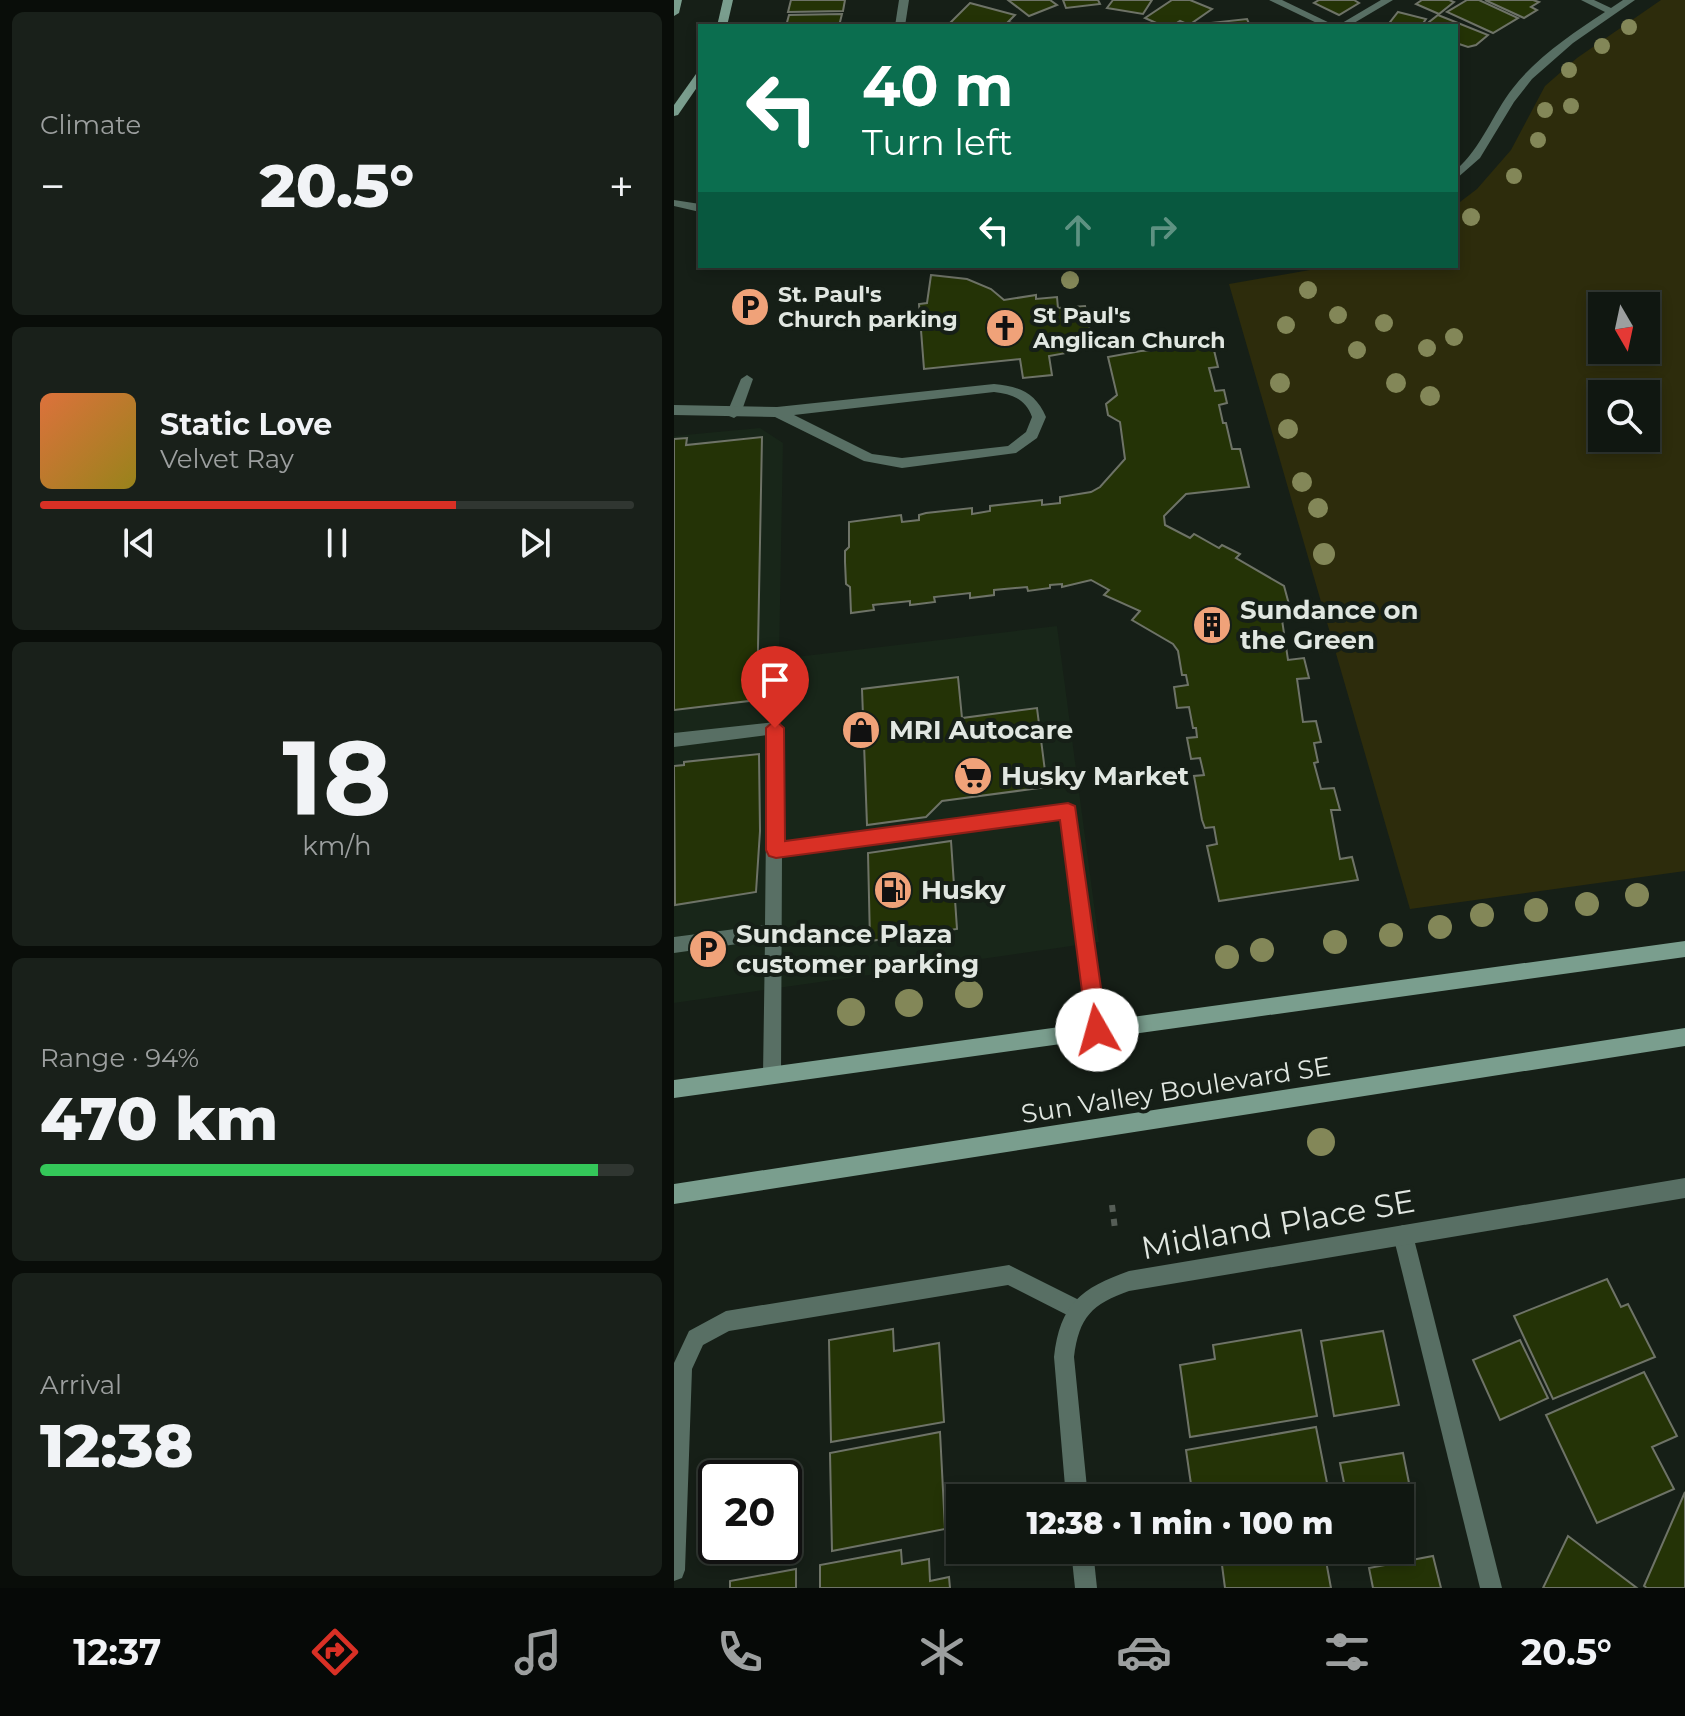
<!DOCTYPE html>
<html lang="en">
<head>
<meta charset="utf-8">
<style>
  :root { --surface:#101711; --page:#19201a; --text:#f1f3f6; --muted:#9c9f9f; --line:#303631; --accent:#d93025 }
  body { margin:0; font-family:Montserrat,sans-serif; background:var(--page); color:var(--text); height:100vh; display:flex; flex-direction:column; font-size:30px; white-space:nowrap }
  * { box-sizing:border-box; margin:0 }
  p { font-size:26px; color:var(--muted) }
  .icon { flex:none; width:44px; height:44px; fill:none; stroke:currentColor; stroke-width:2; stroke-linecap:round; stroke-linejoin:round }
  .map { position:relative; flex:1; overflow:hidden }
  .panel { display:flex; flex-direction:column; gap:12px; padding:12px; background:#090d09; width:674px }
  .panel>* { flex:none }
  .guide { position:absolute; left:24px; top:24px; width:760px; height:244px; border-radius:0px; box-shadow:0 4px 12px #0003,0 0 0 2px var(--line); background:#0b6e4f; color:#fff; overflow:hidden }
  .needle { width:52px; rotate:171deg }
  .buttons { position:absolute; left:914px; top:292px; display:grid; gap:16px }
  .buttons a { display:grid; place-items:center; width:72px; height:72px; border-radius:0px; background:var(--surface); box-shadow:0 4px 12px #0003,0 0 0 2px var(--line); font-size:40px }
  .speed { position:absolute; left:24px; top:1460px; display:flex; gap:16px; font-size:40px; font-weight:700; text-align:center }
  .speed>* { display:grid; place-content:center; width:104px; height:104px; border-radius:50%; background:var(--surface); box-shadow:0 4px 12px #0003,0 0 0 2px var(--line); line-height:1 }
  .speed .limit { border:4px solid #111; border-radius:12px; background:#fff; color:#111 }
  .pin { position:absolute; display:grid; place-items:center; width:68px; height:68px; color:#fff; margin:-82px -34px; border-radius:50% 50% 50% 0; rotate:-45deg; box-shadow:0 0 8px #0007 }
  .pin .icon { rotate:45deg }
  .me { position:absolute; width:88px; margin:-44px; rotate:353deg; stroke-linejoin:round; filter:drop-shadow(0 0 6px #0008) }
  .turn { display:flex; align-items:center; gap:28px; height:168px; padding:0 32px; font-size:36px }
  .turn .icon { width:104px; height:104px; stroke-width:2.5 }
  .turn b { display:block; font-size:56px; line-height:68px }
  .lanes { display:flex; align-items:center; height:76px; padding:0 32px; background:#0003; justify-content:center; gap:40px; direction:ltr }
  .lanes .off { opacity:.35 }
  .big { font-size:60px; font-weight:800; line-height:1.1 }
  .panel .tile { flex:1; display:flex; flex-direction:column; justify-content:center; gap:12px; min-width:0; padding:0 28px; border-radius:12px; background:var(--page) }
  .panel .dial { align-items:center; gap:0 }
  .dial b { font-size:104px; line-height:1 }
  .song { display:flex; align-items:center; gap:24px }
  .cover { width:96px; height:96px; border-radius:12px; background:linear-gradient(135deg,hsl(20 70% 55%),hsl(50 70% 35%)) }
  .played { height:8px; border-radius:4px; background:linear-gradient(90deg,var(--accent) 70%,var(--line) 70%) }
  .keys { display:flex; justify-content:space-around; direction:ltr }
  .heat { display:flex; justify-content:space-between; align-items:center; font-size:44px; direction:ltr }
  .charge { height:12px; border-radius:6px; background:linear-gradient(90deg,#34c759 94%,var(--line) 0) }
  .trip { position:absolute; left:272px; top:1484px; width:468px; height:80px; border-radius:0px; background:var(--surface); box-shadow:0 4px 12px #0003,0 0 0 2px var(--line); font-weight:800; line-height:80px; text-align:center }
  .dock { display:flex; height:128px; justify-content:space-around; align-items:center; background:#060907; color:var(--muted) }
  .dock .icon { width:56px; height:56px }
  .dock .on { color:var(--accent) }
  .dock b { font-size:36px; color:var(--text) }
  main { display:flex; flex:1; min-height:0 }
  .map>svg:first-child { display:block }
  .built { fill:#182619 }
  .green { fill:#2d2c0c; fill-rule:evenodd }
  .building { fill:#243306; stroke:#6e7367; stroke-width:2 }
  .lines { fill:none; stroke-linecap:round; stroke-linejoin:round }
  .path { stroke:#555d56; stroke-width:6; stroke-dasharray:7 7; stroke-linecap:butt }
  .lane { fill:#586f64; fill-rule:evenodd }
  .street { fill:#586f64; fill-rule:evenodd }
  .secondary { fill:#7a9e8e; fill-rule:evenodd }
  .tree { fill:#838758 }
  .route { fill:#d93025; stroke:#8d1f18; stroke-width:2 }
  .labels { text-anchor:middle; dominant-baseline:central; stroke-width:8; stroke-linejoin:round; paint-order:stroke }
  .far-poi-label { font-size:22px; font-weight:bold; fill:#e1e7e1; stroke:#161f17; text-anchor:start }
  .poi-label { font-size:26px; font-weight:bold; fill:#e1e7e1; stroke:#161f17; text-anchor:start }
  .street-label { font-size:26px; fill:#e1e7e1; stroke:#161f17 }
  .near-street-label { font-size:32px; fill:#e1e7e1; stroke:#161f17 }
</style>
</head>
<body>
<main>
<section class="panel">
<div class="tile"><p>Climate</p>
<div class="heat"><a>−</a><b class="big">20.5°</b><a>+</a></div>
</div>
<div class="tile">
<div class="song"><i class="cover"></i><div><b>Static Love</b><p>Velvet Ray</p></div></div>
<div class="played"></div>
<div class="keys"><svg class="icon" aria-label="previous" viewBox="0 0 24 24"><path d="M18 5L8 12l10 7zM5 5v14"/></svg><svg class="icon" aria-label="pause" viewBox="0 0 24 24"><path d="M8 5v14M16 5v14"/></svg><svg class="icon" aria-label="next" viewBox="0 0 24 24"><path d="M6 5l10 7-10 7zM19 5v14"/></svg></div>
</div>
<div class="tile dial"><b>18</b><p>km/h</p></div>
<div class="tile"><p>Range · 94%</p><b class="big">470 km</b><div class="charge"></div></div>
<div class="tile"><p>Arrival</p><b class="big">12:38</b></div>
</section>
<div class="map">
<svg width="1011" height="1588" viewBox="0 0 1011 1588">
  <rect width="100%" height="100%" fill="#161f17"/>
  <path class="built" d="M 86,428 L 109,443 L 105,659 L 383,626 L 425,942 L 0,1003 L 0,436 Z"/>
  <path class="green" d="M 987,0 L 1011,0 L 1011,871 L 736,909 L 555,284 L 659,266 L 782,266 L 782,205 L 803,189 L 837,150 L 871,86 L 903,58 ZM 928,306 L 972,306 L 972,350 L 928,350 ZM 928,394 L 972,394 L 972,438 L 928,438 Z"/>
  <g class="building">
    <path d="M 117,0 L 171,0 L 169,11 L 114,12 Z"/>
    <path d="M 334,0 L 376,0 L 383,5 L 355,16 Z"/>
    <path d="M 389,0 L 424,0 L 426,4 L 392,8 Z"/>
    <path d="M 439,0 L 478,0 L 469,14 L 433,8 Z"/>
    <path d="M 498,0 L 516,0 L 538,9 L 515,25 L 506,21 L 498,26 L 489,26 L 471,18 Z"/>
    <path d="M 645,0 L 680,0 L 685,3 L 665,15 L 640,3 Z"/>
    <path d="M 748,0 L 775,0 L 780,2 L 765,14 L 742,4 Z"/>
    <path d="M 793,0 L 805,0 L 844,18 L 819,33 L 773,12 Z"/>
    <path d="M 811,0 L 859,0 L 865,2 L 857,7 L 863,10 L 850,18 Z"/>
    <path d="M 296,3 L 341,15 L 334,22 L 338,23 L 335,26 L 289,26 L 276,23 Z"/>
    <path d="M 724,12 L 752,19 L 747,26 L 713,26 Z"/>
    <path d="M 168,14 L 165,26 L 112,26 L 115,15 Z"/>
    <path d="M 764,15 L 814,35 L 802,45 L 794,47 L 782,43 L 782,26 L 750,26 Z"/>
    <path d="M 573,19 L 576,26 L 537,26 L 536,23 Z"/>
    <path d="M 257,275 L 293,279 L 317,289 L 330,300 L 362,295 L 362,299 L 383,297 L 384,308 L 411,306 L 420,348 L 375,356 L 378,375 L 349,378 L 346,359 L 250,369 L 245,304 L 253,303 Z"/>
    <path d="M 539,346 L 544,367 L 535,368 L 541,391 L 550,390 L 553,403 L 545,405 L 549,423 L 552,423 L 558,449 L 566,449 L 575,487 L 512,494 L 490,516 L 491,525 L 516,538 L 520,534 L 545,548 L 548,545 L 566,554 L 562,558 L 610,586 L 619,619 L 608,620 L 614,660 L 630,658 L 635,678 L 623,679 L 629,722 L 642,721 L 647,742 L 640,743 L 644,762 L 640,763 L 647,789 L 660,788 L 666,810 L 657,810 L 666,859 L 678,857 L 684,880 L 545,901 L 533,846 L 543,844 L 540,827 L 531,828 L 528,820 L 520,776 L 530,775 L 526,758 L 517,759 L 513,738 L 523,737 L 522,728 L 519,728 L 515,707 L 503,708 L 500,687 L 514,685 L 512,675 L 508,675 L 504,651 L 499,644 L 458,620 L 466,611 L 430,595 L 435,590 L 417,580 L 388,587 L 388,584 L 376,585 L 376,588 L 354,591 L 353,587 L 320,590 L 320,595 L 296,598 L 296,593 L 260,597 L 261,602 L 236,605 L 236,601 L 199,605 L 200,610 L 177,613 L 176,587 L 172,584 L 171,562 L 171,551 L 175,547 L 175,522 L 227,515 L 228,522 L 245,520 L 245,515 L 252,513 L 298,508 L 298,514 L 316,511 L 316,506 L 368,500 L 368,505 L 386,503 L 386,497 L 417,492 L 426,487 L 451,459 L 446,422 L 434,415 L 432,404 L 443,395 L 434,357 L 467,351 Z"/>
    <path d="M 88,437 L 83,700 L 0,710 L 0,439 L 13,438 L 12,445 Z"/>
    <path d="M 284,677 L 288,718 L 363,708 L 373,787 L 268,801 L 252,817 L 193,825 L 188,689 Z"/>
    <path d="M 85,754 L 86,831 L 82,892 L 1,905 L 0,766 L 10,765 L 10,762 Z"/>
    <path d="M 277,841 L 283,929 L 196,941 L 194,853 Z"/>
    <path d="M 933,1279 L 947,1307 L 954,1304 L 981,1357 L 879,1399 L 840,1316 Z"/>
    <path d="M 219,1329 L 220,1351 L 265,1343 L 270,1422 L 157,1442 L 155,1340 Z"/>
    <path d="M 627,1330 L 643,1416 L 516,1437 L 506,1365 L 541,1359 L 539,1345 Z"/>
    <path d="M 709,1331 L 725,1405 L 660,1416 L 647,1341 Z"/>
    <path d="M 846,1340 L 874,1398 L 826,1420 L 799,1360 Z"/>
    <path d="M 970,1372 L 1003,1436 L 978,1447 L 1000,1489 L 923,1523 L 872,1415 Z"/>
    <path d="M 642,1427 L 656,1498 L 519,1498 L 512,1450 Z"/>
    <path d="M 266,1432 L 271,1529 L 158,1551 L 156,1453 Z"/>
    <path d="M 729,1453 L 739,1503 L 726,1505 L 726,1498 L 673,1498 L 666,1463 Z"/>
    <path d="M 1011,1492 L 1011,1588 L 973,1588 L 970,1586 Z"/>
    <path d="M 894,1536 L 963,1588 L 869,1588 Z"/>
    <path d="M 227,1550 L 228,1564 L 255,1559 L 256,1581 L 275,1577 L 276,1588 L 146,1588 L 146,1565 Z"/>
    <path d="M 546,1550 L 650,1550 L 657,1588 L 551,1588 Z"/>
    <path d="M 759,1556 L 767,1588 L 699,1588 L 695,1568 Z"/>
    <path d="M 122,1569 L 122,1588 L 56,1588 L 56,1581 Z"/>
  </g>
  <g class="lines">
    <path class="path" d="M 438,1205 L 441,1229"/>
    <g class="lane">
      <path d="M 225,0 L 235,0 L 231,26 L 221,26 Z"/>
      <path d="M 595,0 L 608,0 L 662,26 L 649,26 Z"/>
      <path d="M 707,0 L 719,0 L 675,26 L 663,26 Z"/>
      <path d="M 73,375 L 79,379 L 67,413 L 60,418 L 55,416 L 53,413 L 67,379 Z"/>
      <path d="M 101,722 L 106,723 L 109,728 L 108,842 L 394,804 L 400,806 L 432,1030 L 429,1036 L 423,1039 L 417,1036 L 414,1030 L 387,819 L 108,856 L 107,1075 L 104,1081 L 98,1084 L 92,1081 L 89,1075 L 91,940 L 0,953 L 0,937 L 91,925 L 93,735 L 0,747 L 0,733 Z"/>
      <path d="M 729,1225 L 736,1228 L 739,1235 L 828,1588 L 806,1588 L 719,1235 L 722,1228 Z"/>
      <path d="M 335,1265 L 411,1303 L 414,1310 L 411,1317 L 404,1320 L 397,1317 L 334,1285 L 55,1331 L 29,1345 L 18,1369 L 11,1570 L 8,1578 L 0,1581 L 0,1363 L 15,1331 L 52,1311 Z"/>
    </g>
    <g class="street">
      <path d="M 907,0 L 920,0 L 937,8 L 949,0 L 961,0 L 899,43 L 858,79 L 840,102 L 806,158 L 782,179 L 782,170 C 808,147 818,115 839,88 C 864,56 898,34 931,12 Z"/>
      <path d="M 0,200 L 26,204 L 26,212 L 0,206 Z"/>
      <path d="M 320,384 C 345,386 362,393 372,417 L 363,438 L 342,453 L 228,468 L 190,461 L 101,417 L 0,415 L 0,405 L 103,407 ZM 320,392 C 338,394 352,399 358,417 L 352,432 L 334,446 L 228,458 L 198,454 L 120,415 Z"/>
      <path d="M 1011,1178 L 1011,1198 L 455,1291 C 418,1304 405,1317 400,1357 L 414,1498 L 392,1498 L 380,1357 C 386,1304 407,1288 455,1271 Z"/>
      <path d="M 397,1550 L 419,1550 L 423,1588 L 401,1588 Z"/>
    </g>
    <g class="secondary">
      <path d="M 0,0 L 8,0 L 5,13 L 0,16 Z"/>
      <path d="M 49,0 L 59,0 L 53,26 L 43,26 Z"/>
      <path d="M 26,73 L 26,83 L 4,115 L 0,116 L 0,105 L 22,74 Z"/>
      <path d="M 1011,941 L 1011,957 L 0,1098 L 0,1080 Z"/>
      <path d="M 1011,1028 L 1011,1046 L 0,1204 L 0,1184 Z"/>
    </g>
  </g>
  <g class="tree">
    <circle cx="955" cy="27" r="8"/>
    <circle cx="928" cy="46" r="8"/>
    <circle cx="895" cy="70" r="8"/>
    <circle cx="897" cy="106" r="8"/>
    <circle cx="871" cy="110" r="8"/>
    <circle cx="864" cy="140" r="8"/>
    <circle cx="840" cy="176" r="8"/>
    <circle cx="797" cy="217" r="9"/>
    <circle cx="396" cy="280" r="9"/>
    <circle cx="634" cy="290" r="9"/>
    <circle cx="664" cy="315" r="9"/>
    <circle cx="710" cy="323" r="9"/>
    <circle cx="612" cy="325" r="9"/>
    <circle cx="780" cy="337" r="9"/>
    <circle cx="753" cy="348" r="9"/>
    <circle cx="683" cy="350" r="9"/>
    <circle cx="606" cy="383" r="10"/>
    <circle cx="722" cy="383" r="10"/>
    <circle cx="756" cy="396" r="10"/>
    <circle cx="614" cy="429" r="10"/>
    <circle cx="628" cy="482" r="10"/>
    <circle cx="644" cy="508" r="10"/>
    <circle cx="650" cy="554" r="11"/>
    <circle cx="963" cy="895" r="12"/>
    <circle cx="913" cy="904" r="12"/>
    <circle cx="862" cy="910" r="12"/>
    <circle cx="808" cy="915" r="12"/>
    <circle cx="766" cy="927" r="12"/>
    <circle cx="717" cy="935" r="12"/>
    <circle cx="661" cy="942" r="12"/>
    <circle cx="588" cy="950" r="12"/>
    <circle cx="553" cy="957" r="12"/>
    <circle cx="295" cy="994" r="14"/>
    <circle cx="235" cy="1003" r="14"/>
    <circle cx="177" cy="1012" r="14"/>
    <circle cx="647" cy="1142" r="14"/>
  </g>
  <path class="route" d="M 101,720 L 110,728 L 111,841 L 394,803 L 401,806 L 433,1030 L 430,1037 L 423,1040 L 416,1037 L 413,1030 L 386,820 L 102,858 L 95,856 L 92,850 L 92,728 Z"/>
  <defs>
    <g id="parking-disc" transform="scale(2)"><circle r="9.5" fill="#f0a279" stroke="#161f17"/><path d="M-3.5-5.5H1a3.5 3.5 0 0 1 0 7H-1V5.5H-3.5ZM-1-3.4V-.6H.8a1.4 1.4 0 0 0 0-2.8Z" fill="#111"/></g>
    <g id="church-disc" transform="scale(2)"><circle r="9.5" fill="#f0a279" stroke="#161f17"/><path d="M-1.2-6h2.4v3.5h3.3v2.4h-3.3V6h-2.4V-.1h-3.3v-2.4h3.3Z" fill="#111"/></g>
    <g id="building-disc" transform="scale(2)"><circle r="9.5" fill="#f0a279" stroke="#161f17"/><path d="M-4-6H4V6H1V3H-1V6H-4ZM-2.5-4.3h1.7v1.8h-1.7ZM.8-4.3h1.7v1.8H.8ZM-2.5-1h1.7V.8h-1.7ZM.8-1h1.7V.8H.8Z" fill="#111"/></g>
    <g id="shop-disc" transform="scale(2)"><circle r="9.5" fill="#f0a279" stroke="#161f17"/><path d="M-5-2.5h2.3a2.7 3.5 0 0 1 5.4 0H5L5.5 6h-11ZM-1.5-2.5h3a1.5 2.3 0 0 0-3 0Z" fill="#111"/></g>
    <g id="supermarket-disc" transform="scale(2)"><circle r="9.5" fill="#f0a279" stroke="#161f17"/><path d="M-6-5.5h2.5l.6 2H6L4.5 2H-2.5L-4.4-4H-6ZM-1.5 3.2a1.3 1.3 0 1 0 .1 0ZM3 3.2a1.3 1.3 0 1 0 .1 0Z" fill="#111"/></g>
    <g id="fuel-disc" transform="scale(2)"><circle r="9.5" fill="#f0a279" stroke="#161f17"/><path d="M-5.5-6h7V0h2V4h1.3V-2.5L3-4.5l.8-.8L6-3V5H2.5V1h-1V6h-7ZM-4.2-4.7v3.2H.2V-4.7Z" fill="#111"/></g>
  </defs>
  <g fill-rule="evenodd">
    <use href="#parking-disc" x="76" y="307"/>
    <use href="#church-disc" x="331" y="328"/>
    <use href="#building-disc" x="538" y="625"/>
    <use href="#shop-disc" x="187" y="730"/>
    <use href="#supermarket-disc" x="299" y="776"/>
    <use href="#fuel-disc" x="219" y="890"/>
    <use href="#parking-disc" x="34" y="949"/>
  </g>
  <g class="labels">
    <g class="far-poi-label">
      <text x="104" y="294">St. Paul's<tspan x="104" dy="25">Church parking</tspan></text>
      <text x="359" y="315">St Paul's<tspan x="359" dy="25">Anglican Church</tspan></text>
    </g>
    <g class="poi-label">
      <text x="566" y="610">Sundance on<tspan x="566" dy="30">the Green</tspan></text>
      <text x="215" y="730">MRI Autocare</text>
      <text x="327" y="776">Husky Market</text>
      <text x="247" y="890">Husky</text>
      <text x="62" y="934">Sundance Plaza<tspan x="62" dy="30">customer parking</tspan></text>
    </g>
    <g class="street-label">
      <text transform="translate(502 1090) rotate(-9)">Sun Valley Boulevard SE</text>
    </g>
    <g class="near-street-label">
      <text transform="translate(604 1224) rotate(-10)">Midland Place SE</text>
    </g>
  </g>
</svg>
<div class="buttons">
<a><svg class="needle" viewBox="-14 -14 28 28"><path d="M0-13l5 13h-10z" fill="#e53935"/><path d="M0 13l5-13h-10z" fill="#9c9f9f"/></svg></a>
<a><svg class="icon" aria-label="search" viewBox="0 0 24 24"><circle cx="10" cy="10" r="6"/><path d="M15 15l6 6"/></svg></a>
</div>
<div class="speed"><div class="limit">20</div></div>
<div class="pin" style="left:101px;top:728px;background:#d93025"><svg class="icon" aria-label="arrive" viewBox="0 0 24 24"><path d="M6 21V4h12l-3 4 3 4H6"/></svg></div>
<svg class="me" style="left:423px;top:1030px" viewBox="-20 -20 40 40"><circle r="19" fill="#fff"/><path d="M0-13L10 11 0 6-10 11z" fill="#d93025"/></svg>
<div class="trip">12:38 · 1 min · 100 m</div>
<div class="guide">
<div class="turn"><svg class="icon" aria-label="left" viewBox="0 0 24 24"><path d="M17 20v-9H6M10 6l-5 5 5 5"/></svg><div><b>40 m</b>Turn left</div></div>
<div class="lanes"><svg class="icon" aria-label="left" viewBox="0 0 24 24"><path d="M17 20v-9H6M10 6l-5 5 5 5"/></svg><svg class="icon off" aria-label="ahead" viewBox="0 0 24 24"><path d="M12 20V5M6 11l6-6 6 6"/></svg><svg class="icon off" aria-label="right" viewBox="0 0 24 24"><path d="M7 20v-9h11M14 6l5 5-5 5"/></svg></div>
</div>
</div>
</main>
<nav class="dock">
<b>12:37</b>
<svg class="icon on" aria-label="directions" viewBox="0 0 24 24"><path d="M12 3l9 9-9 9-9-9zM9 14v-3h6M13 9l2 2-2 2"/></svg>
<svg class="icon" aria-label="music" viewBox="0 0 24 24"><path d="M9 18V5l10-2v13"/><circle cx="6" cy="18" r="3"/><circle cx="16" cy="16" r="3"/></svg>
<svg class="icon" aria-label="phone" viewBox="0 0 24 24"><path d="M5 4h4l2 5-3 2q2 4 5 5l2-3 5 2v4C11 20 4 13 5 4z"/></svg>
<svg class="icon" aria-label="climate" viewBox="0 0 24 24"><path d="M12 3v18M4 7l16 10M4 17L20 7"/></svg>
<svg class="icon" aria-label="car" viewBox="0 0 24 24"><path d="M5 17H2v-5l4-1 3-4h7l3 4 3 1v5h-3M9 17h6M6 11h13"/><circle cx="7" cy="17" r="2"/><circle cx="17" cy="17" r="2"/></svg>
<svg class="icon" aria-label="filters" viewBox="0 0 24 24"><path d="M4 7h16M4 17h16"/><circle cx="9" cy="7" r="2"/><circle cx="15" cy="17" r="2"/></svg>
<b>20.5°</b>
</nav>
</body>
</html>
